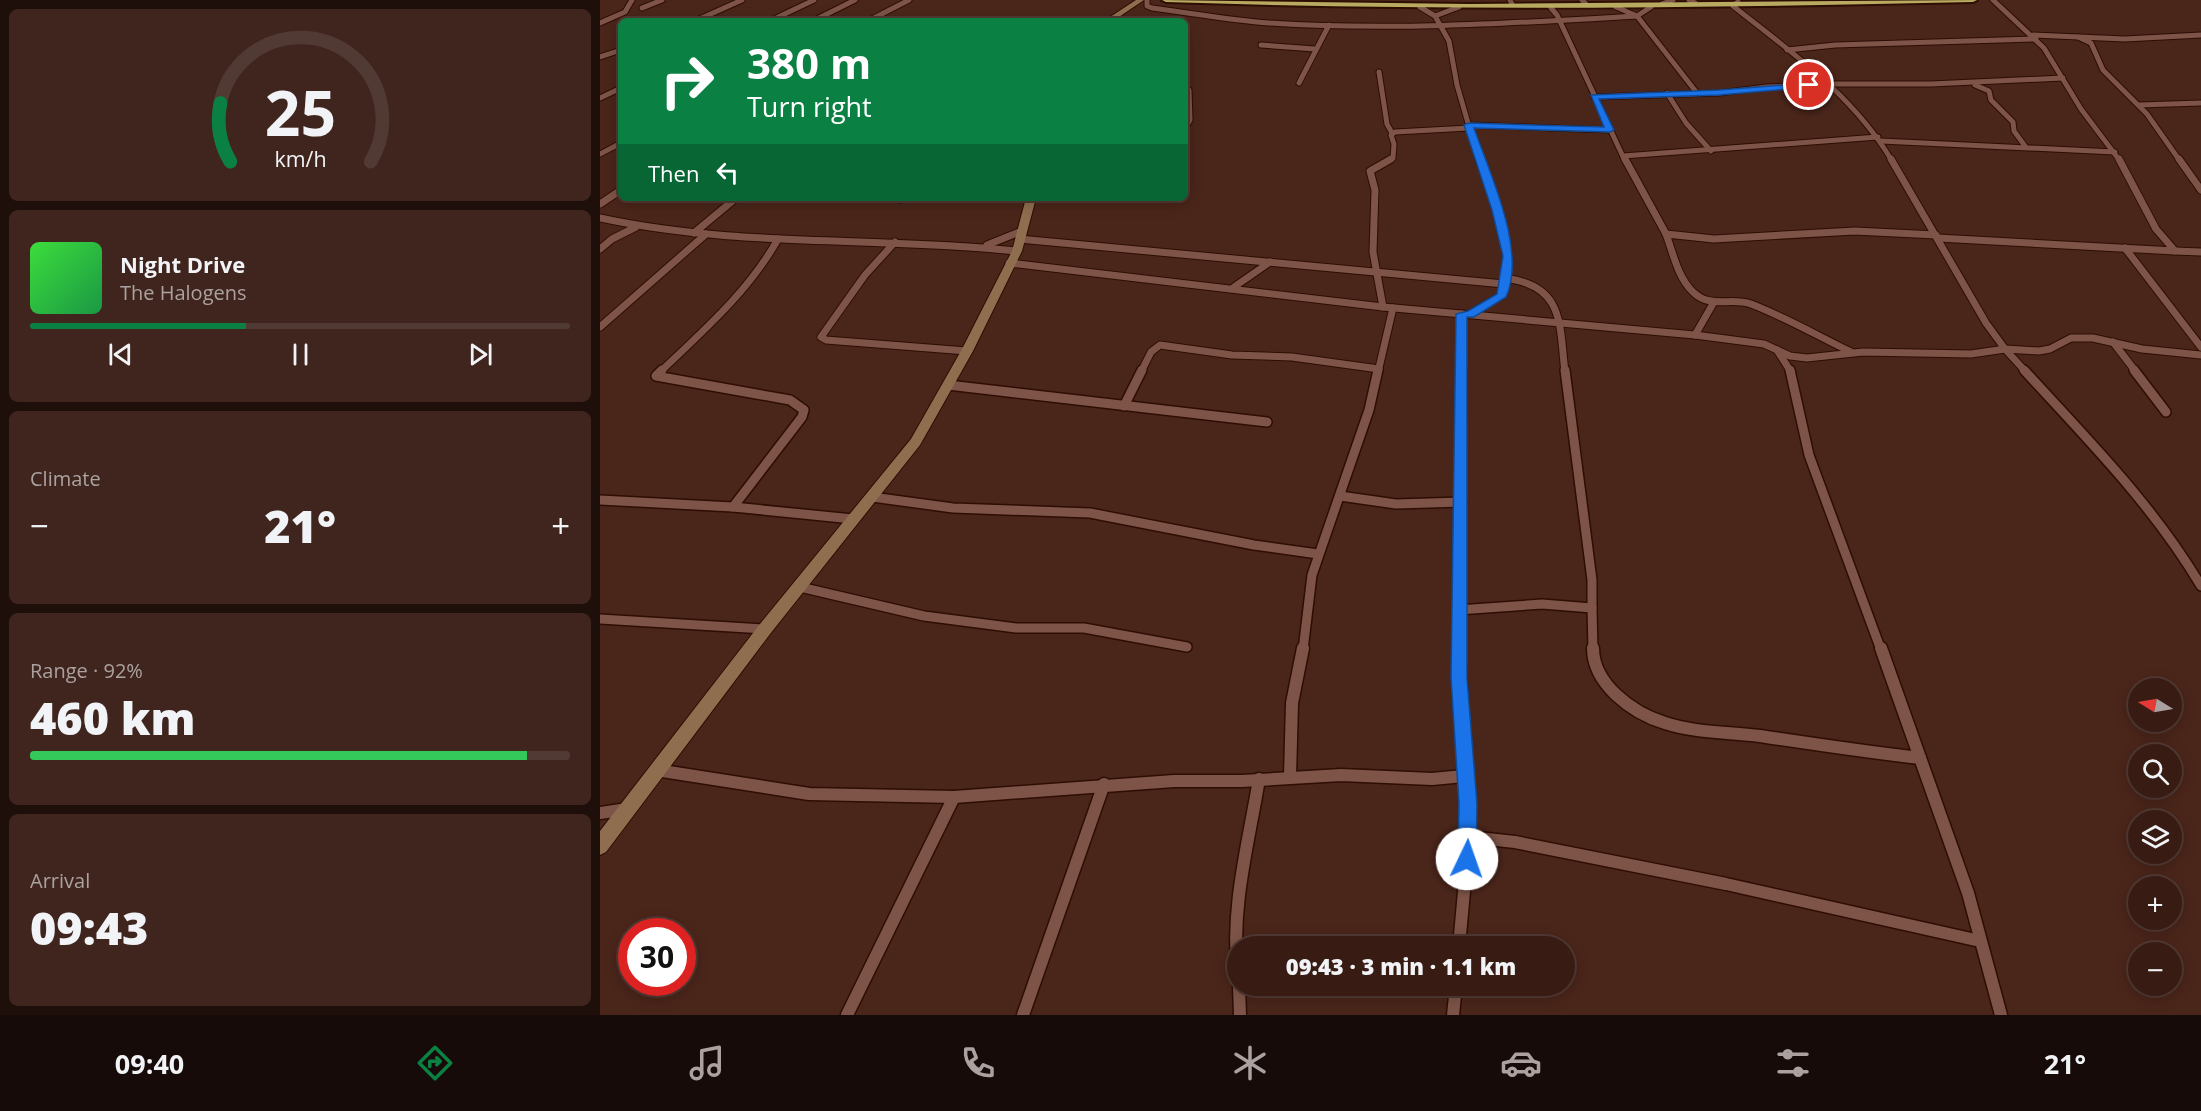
<!DOCTYPE html>
<html lang="en">
<head>
<meta charset="utf-8">
<style>
  :root { --surface:#381c14; --page:#3f251d; --text:#f1f3f6; --muted:#aba1a0; --line:#523a34; --accent:#0b8043 }
  body { margin:0; font-family:"Open Sans",sans-serif; background:var(--page); color:var(--text); height:100vh; display:flex; flex-direction:column; font-size:22px; white-space:nowrap }
  * { box-sizing:border-box; margin:0 }
  p { font-size:20px; color:var(--muted) }
  .icon { flex:none; width:33px; height:33px; fill:none; stroke:currentColor; stroke-width:2; stroke-linecap:round; stroke-linejoin:round }
  .map { position:relative; flex:1; overflow:hidden }
  .drawer { display:flex; flex-direction:column; gap:9px; padding:9px; background:#1f0f0b; width:600px }
  .drawer>* { flex:none }
  .banner { position:absolute; left:18px; top:18px; width:570px; height:183px; border-radius:9px; box-shadow:0 3px 15px #0003,0 0 0 2px var(--line); background:#0b8043; color:#fff; overflow:hidden }
  .needle { width:39px; rotate:281deg }
  .controls { position:absolute; left:1528px; top:678px; display:grid; gap:12px }
  .controls a { display:grid; place-items:center; width:54px; height:54px; border-radius:50%; background:var(--surface); box-shadow:0 3px 15px #0003,0 0 0 2px var(--line); font-size:30px }
  .speed { position:absolute; left:18px; top:918px; display:flex; gap:12px; font-size:30px; font-weight:700; text-align:center }
  .speed>* { display:grid; place-content:center; width:78px; height:78px; border-radius:50%; background:var(--surface); box-shadow:0 3px 15px #0003,0 0 0 2px var(--line); line-height:1 }
  .speed .limit { border:9px solid #d22; background:#fff; color:#111 }
  .pin { position:absolute; display:grid; place-items:center; width:51px; height:51px; color:#fff; margin:-26px; border:3px solid #fff; border-radius:50%; box-shadow:0 2px 6px #0007 }
  .me { position:absolute; width:66px; margin:-33px; rotate:3deg; stroke-linejoin:round; filter:drop-shadow(0 0 4px #0008) }
  .turn { display:flex; align-items:center; gap:21px; height:126px; padding:0 30px; font-size:27px }
  .turn .icon { width:78px; height:78px; stroke-width:2.5 }
  .turn b { display:block; font-size:42px; line-height:51px }
  .then { display:flex; align-items:center; height:57px; padding:0 30px; background:#0003; gap:12px; font-size:22px }
  .big { font-size:45px; font-weight:800; line-height:1.1 }
  .drawer .card { flex:1; display:flex; flex-direction:column; justify-content:center; gap:9px; min-width:0; padding:0 21px; border-radius:9px; background:var(--page) }
  .drawer .dial { align-items:center; gap:0 }
  .dial svg { height:156px; overflow:visible; fill:none; stroke:var(--line); stroke-width:7; stroke-linecap:round; text-anchor:middle }
  .dial text { fill:var(--text); stroke:none }
  .song { display:flex; align-items:center; gap:18px }
  .cover { width:72px; height:72px; border-radius:9px; background:linear-gradient(135deg,hsl(120 70% 55%),hsl(140 70% 35%)) }
  .played { height:6px; border-radius:3px; background:linear-gradient(90deg,var(--accent) 40%,var(--line) 40%) }
  .keys { display:flex; justify-content:space-around; direction:ltr }
  .heat { display:flex; justify-content:space-between; align-items:center; font-size:33px; direction:ltr }
  .charge { height:9px; border-radius:4px; background:linear-gradient(90deg,#34c759 92%,var(--line) 0) }
  .trip { position:absolute; left:627px; top:936px; width:348px; height:60px; border-radius:30px; background:var(--surface); box-shadow:0 3px 15px #0003,0 0 0 2px var(--line); font-weight:800; line-height:60px; text-align:center }
  .tab-bar { display:flex; height:96px; justify-content:space-around; align-items:center; background:#160b08; color:var(--muted) }
  .tab-bar .icon { width:42px; height:42px }
  .tab-bar .current { color:var(--accent) }
  .tab-bar b { font-size:27px; color:var(--text) }
  main { display:flex; flex:1; min-height:0 }
  .map>svg:first-child { display:block }
  .lines { fill:none; stroke-linecap:round; stroke-linejoin:round }
  .street-far3-casing { stroke:#2e0d03; stroke-width:7 }
  .street-far2-casing { stroke:#2e0d03; stroke-width:9 }
  .street-far1-casing { stroke:#2e0d03; stroke-width:12 }
  .street-casing { stroke:#2e0d03; stroke-width:15 }
  .secondary-casing { stroke:#2e0d03; stroke-width:2 }
  .highway-casing { stroke:#2e0d03; stroke-width:4 }
  .street-far3 { stroke:#7d5447; stroke-width:5 }
  .street-far2 { stroke:#7d5447; stroke-width:7 }
  .street-far1 { stroke:#7d5447; stroke-width:9 }
  .street { stroke:#7d5447; stroke-width:12 }
  .secondary { fill:#8f6e4f; fill-rule:evenodd }
  .highway { fill:#b8aa61; fill-rule:evenodd }
  .route { fill:#1a73e8; stroke:#114b97; stroke-width:1.5 }
</style>
</head>
<body>
<main>
<section class="drawer">
<div class="card dial"><svg viewBox="0 0 100 80">
<path d="M14 69A42 42 0 1 1 86 69"/>
<path d="M14 69A42 42 0 0 1 9 39" stroke="#0b8043"/>
<text x="50" y="56" font-size="32" font-weight="700">25</text>
<text x="50" y="72" font-size="11">km/h</text>
</svg></div>
<div class="card">
<div class="song"><i class="cover"></i><div><b>Night Drive</b><p>The Halogens</p></div></div>
<div class="played"></div>
<div class="keys"><svg class="icon" aria-label="previous" viewBox="0 0 24 24"><path d="M18 5L8 12l10 7zM5 5v14"/></svg><svg class="icon" aria-label="pause" viewBox="0 0 24 24"><path d="M8 5v14M16 5v14"/></svg><svg class="icon" aria-label="next" viewBox="0 0 24 24"><path d="M6 5l10 7-10 7zM19 5v14"/></svg></div>
</div>
<div class="card"><p>Climate</p>
<div class="heat"><a>−</a><b class="big">21°</b><a>+</a></div>
</div>
<div class="card"><p>Range · 92%</p><b class="big">460 km</b><div class="charge"></div></div>
<div class="card"><p>Arrival</p><b class="big">09:43</b></div>
</section>
<div class="map">
<svg width="1601" height="1015" viewBox="0 0 1601 1015">
  <rect width="100%" height="100%" fill="#4a251a"/>
  <g class="lines">
    <g class="street-far3-casing">
      <g id="street-far3">
        <path d="M 547,0 L 547,6 L 552,8 C 591,13 630,20 669,23 C 792,31 915,23 1037,16 L 1051,7"/>
        <path d="M 910,0 L 912,4"/>
        <path d="M 982,0 L 986,4"/>
        <path d="M 1089,0 L 1095,3"/>
        <path d="M 1393,0 L 1444,48 L 1481,109 L 1520,161"/>
        <path d="M 1138,2 L 1133,6 C 1191,52 1254,96 1292,161"/>
        <path d="M 1062,4 L 1073,0"/>
        <path d="M 820,7 L 835,16 L 849,41 L 857,85 L 879,161"/>
        <path d="M 1016,7 L 1037,16 L 1097,93"/>
        <path d="M 42,8 L 62,0"/>
        <path d="M 951,8 L 957,15 L 1025,161"/>
        <path d="M 835,16 L 859,7"/>
        <path d="M 217,19 L 255,0"/>
        <path d="M 95,21 L 142,0"/>
        <path d="M 170,21 L 214,0"/>
        <path d="M 268,21 L 309,0"/>
        <path d="M 0,23 L 25,12 L 32,0"/>
        <path d="M 1433,35 L 1525,39 L 1601,35"/>
        <path d="M 1478,37 L 1491,43 L 1503,70 L 1547,114 L 1580,161"/>
        <path d="M 661,45 L 715,49"/>
        <path d="M 1187,50 L 1235,45 L 1436,39"/>
        <path d="M 0,57 L 21,50"/>
        <path d="M 779,72 L 787,124 L 792,133"/>
        <path d="M 699,83 L 729,25"/>
        <path d="M 1375,85 L 1389,91 L 1391,100 L 1413,122 L 1414,131 L 1425,146"/>
        <path d="M 1067,93 L 1086,123 L 1111,151"/>
        <path d="M 994,97 L 1119,93 L 1167,87 L 1230,84 L 1331,84 L 1463,78"/>
        <path d="M 0,98 L 21,88"/>
        <path d="M 1539,105 L 1601,103"/>
        <path d="M 869,125 L 1010,130"/>
        <path d="M 585,129 L 590,120 L 589,90"/>
        <path d="M 1281,141 L 1515,152"/>
        <path d="M 0,154 L 21,143"/>
        <path d="M 1023,156 L 1278,137"/>
        <path d="M 788,161 L 793,158 L 794,144 L 791,135 L 795,132 L 869,128"/>
      </g>
    </g>
    <g class="street-far2-casing">
      <g id="street-far2">
        <path d="M 1025,159 L 1066,234 L 1114,239 L 1255,231 L 1336,235"/>
        <path d="M 1579,159 L 1601,190"/>
        <path d="M 299,199 L 307,198"/>
        <path d="M 0,204 L 21,190"/>
        <path d="M 0,218 C 139,248 277,236 417,251"/>
        <path d="M 94,233 L 136,198"/>
        <path d="M 1066,234 C 1073,253 1078,278 1093,292 C 1110,309 1131,297 1151,304 C 1185,317 1218,336 1251,352"/>
        <path d="M 1338,238 L 1575,251 L 1556,229 L 1519,159"/>
        <path d="M 419,239 L 904,284"/>
        <path d="M 295,242 L 265,275 L 221,337 L 226,340 L 367,351"/>
        <path d="M 387,245 L 422,231"/>
        <path d="M 1525,248 L 1601,347"/>
        <path d="M 0,249 L 12,239 L 36,227"/>
        <path d="M 1575,251 L 1601,252"/>
        <path d="M 409,263 L 783,307 L 1095,335 L 1164,344 L 1190,356 L 1207,358 L 1263,352 L 1371,354 L 1405,349 L 1386,323 L 1291,159"/>
        <path d="M 905,278 C 965,286 959,324 965,372"/>
        <path d="M 634,287 L 670,262"/>
        <path d="M 783,307 L 773,252 L 775,190 L 770,171 L 791,159"/>
        <path d="M 870,314 L 902,295 L 908,256 L 897,209 L 879,159"/>
        <path d="M 0,327 L 106,234"/>
        <path d="M 1095,335 L 1114,302"/>
        <path d="M 1513,342 L 1536,372"/>
        <path d="M 1405,349 L 1426,372"/>
        <path d="M 1405,349 L 1439,351 L 1450,349 L 1471,338 L 1493,338 L 1542,349 L 1601,355"/>
        <path d="M 1177,350 L 1191,372"/>
        <path d="M 60,372 C 103,331 149,291 178,239"/>
        <path d="M 541,372 L 551,352 L 560,345 L 632,355 L 692,357 L 779,369"/>
        <path d="M 778,372 L 793,308"/>
        <path d="M 862,372 L 862,314"/>
      </g>
    </g>
    <g class="street-far1-casing">
      <g id="street-far1">
        <path d="M 62,370 L 56,376 L 190,400 L 204,410 L 202,417 L 133,507"/>
        <path d="M 965,370 L 992,580 L 992,608"/>
        <path d="M 1190,370 L 1209,455 L 1281,650"/>
        <path d="M 1424,370 C 1488,440 1553,505 1601,586"/>
        <path d="M 1534,370 L 1566,412"/>
        <path d="M 348,385 L 667,422"/>
        <path d="M 524,406 L 542,370"/>
        <path d="M 740,496 L 796,504 L 862,502"/>
        <path d="M 272,497 L 353,508 L 490,513 L 654,545 L 718,554"/>
        <path d="M 0,500 L 133,507 L 253,519"/>
        <path d="M 200,587 L 324,616 L 416,628 L 484,628 L 587,647"/>
        <path d="M 858,610 L 942,604 L 992,608 L 993,650"/>
        <path d="M 0,619 L 165,629"/>
        <path d="M 703,650 L 712,575 L 769,410 L 778,370"/>
        <path d="M 859,650 L 862,370"/>
      </g>
    </g>
    <g class="street-casing">
      <g id="street">
        <path d="M 859,648 L 869,837 L 915,842 L 1126,884 L 1380,941"/>
        <path d="M 993,648 C 993,684 1032,713 1065,723 C 1096,733 1128,732 1160,736 C 1214,744 1266,752 1320,758"/>
        <path d="M 1281,648 L 1368,893 L 1401,1015"/>
        <path d="M 56,770 L 209,794 L 354,797 L 574,781 L 642,781 L 741,775 L 832,779 L 864,776"/>
        <path d="M 690,776 L 692,703 L 703,648"/>
        <path d="M 0,813 L 27,809"/>
        <path d="M 859,946 L 869,837"/>
        <path d="M 638,972 C 630,909 649,841 659,779"/>
        <path d="M 639,986 L 640,1015"/>
        <path d="M 247,1015 L 354,797"/>
        <path d="M 423,1015 L 504,784"/>
        <path d="M 853,1015 L 856,986"/>
      </g>
    </g>
    <g class="secondary-casing">
      <g id="secondary">
        <path d="M 536,0 L 544,0 L 513,21 L 504,21 Z"/>
        <path d="M 426,198 L 436,198 L 422,251 L 373,351 L 320,445 L 170,634 L 6,852 L 0,855 L 0,831 L 160,624 L 311,439 L 361,351 L 412,251 Z"/>
      </g>
    </g>
    <g class="highway-casing">
      <path id="highway" d="M 562,0 L 869,4 L 1377,0 L 1373,2 C 1104,8 835,11 566,2 Z"/>
    </g>
    <use href="#street-far3" class="street-far3"/>
    <use href="#street-far2" class="street-far2"/>
    <use href="#street-far1" class="street-far1"/>
    <use href="#street" class="street"/>
    <use href="#secondary" class="secondary"/>
    <use href="#highway" class="highway"/>
  </g>
  <path class="route" d="M 1209,83 L 1212,87 L 1119,95 L 999,99 L 1014,130 L 1010,132 L 874,128 C 890,174 927,251 906,297 L 874,317 L 867,317 L 867,678 L 877,804 L 876,859 L 874,865 L 867,868 L 861,865 L 858,859 L 859,804 L 851,678 L 856,314 L 868,311 L 897,294 L 903,256 L 892,210 L 864,125 L 869,123 L 1004,127 L 991,95 L 1119,90 Z"/>
</svg>
<div class="controls">
<a><svg class="needle" viewBox="-14 -14 28 28"><path d="M0-13l5 13h-10z" fill="#e53935"/><path d="M0 13l5-13h-10z" fill="#aba1a0"/></svg></a>
<a><svg class="icon" aria-label="search" viewBox="0 0 24 24"><circle cx="10" cy="10" r="6"/><path d="M15 15l6 6"/></svg></a>
<a><svg class="icon" aria-label="layers" viewBox="0 0 24 24"><path d="M12 4l9 5-9 5-9-5zM3 14l9 5 9-5"/></svg></a>
<a>+</a>
<a>−</a>
</div>
<div class="speed"><div class="limit">30</div></div>
<div class="pin" style="left:1209px;top:85px;background:#d93025"><svg class="icon" aria-label="arrive" viewBox="0 0 24 24"><path d="M6 21V4h12l-3 4 3 4H6"/></svg></div>
<svg class="me" style="left:867px;top:859px" viewBox="-20 -20 40 40"><circle r="19" fill="#fff"/><path d="M0-13L10 11 0 6-10 11z" fill="#1a73e8"/></svg>
<div class="trip">09:43 · 3 min · 1.1 km</div>
<div class="banner">
<div class="turn"><svg class="icon" aria-label="right" viewBox="0 0 24 24"><path d="M7 20v-9h11M14 6l5 5-5 5"/></svg><div><b>380 m</b>Turn right</div></div>
<div class="then">Then<svg class="icon" aria-label="left" viewBox="0 0 24 24"><path d="M17 20v-9H6M10 6l-5 5 5 5"/></svg></div>
</div>
</div>
</main>
<nav class="tab-bar">
<b>09:40</b>
<svg class="icon current" aria-label="directions" viewBox="0 0 24 24"><path d="M12 3l9 9-9 9-9-9zM9 14v-3h6M13 9l2 2-2 2"/></svg>
<svg class="icon" aria-label="music" viewBox="0 0 24 24"><path d="M9 18V5l10-2v13"/><circle cx="6" cy="18" r="3"/><circle cx="16" cy="16" r="3"/></svg>
<svg class="icon" aria-label="phone" viewBox="0 0 24 24"><path d="M5 4h4l2 5-3 2q2 4 5 5l2-3 5 2v4C11 20 4 13 5 4z"/></svg>
<svg class="icon" aria-label="climate" viewBox="0 0 24 24"><path d="M12 3v18M4 7l16 10M4 17L20 7"/></svg>
<svg class="icon" aria-label="car" viewBox="0 0 24 24"><path d="M5 17H2v-5l4-1 3-4h7l3 4 3 1v5h-3M9 17h6M6 11h13"/><circle cx="7" cy="17" r="2"/><circle cx="17" cy="17" r="2"/></svg>
<svg class="icon" aria-label="filters" viewBox="0 0 24 24"><path d="M4 7h16M4 17h16"/><circle cx="9" cy="7" r="2"/><circle cx="15" cy="17" r="2"/></svg>
<b>21°</b>
</nav>
</body>
</html>
